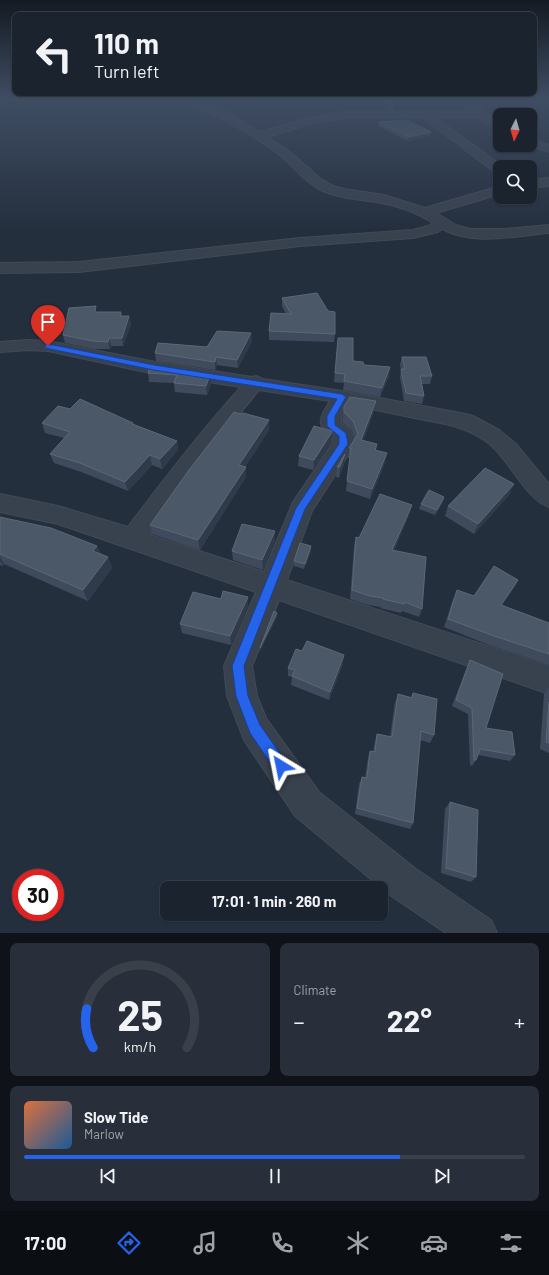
<!DOCTYPE html>
<html lang="en">
<head>
<meta charset="utf-8">
<style>
  :root { --surface:#1b232e; --page:#282f3a; --text:#f1f3f6; --muted:#a0a4aa; --line:#39404a; --accent:#2563eb }
  body { margin:0; font-family:Barlow,sans-serif; background:var(--page); color:var(--text); height:100vh; display:flex; flex-direction:column; font-size:15px; white-space:nowrap }
  * { box-sizing:border-box; margin:0 }
  p { font-size:13px; color:var(--muted) }
  .icon { flex:none; width:22px; height:22px; fill:none; stroke:currentColor; stroke-width:2; stroke-linecap:round; stroke-linejoin:round }
  .map { position:relative; height:933px; overflow:hidden }
  .details { display:flex; flex-direction:column; gap:10px; padding:10px; background:#0f1319; flex:1 }
  .details>* { flex:none }
  .top-card { position:absolute; left:12px; top:12px; width:525px; height:84px; border-radius:8px; box-shadow:0 1px 3px #0004,0 0 0 1px var(--line); background:#1b232e; color:var(--text); overflow:hidden }
  .needle { width:26px; rotate:185deg }
  .fabs { position:absolute; left:493px; top:108px; display:grid; gap:8px }
  .fabs a { display:grid; place-items:center; width:44px; height:44px; border-radius:8px; background:var(--surface); box-shadow:0 1px 3px #0004,0 0 0 1px var(--line); font-size:20px }
  .speed { position:absolute; left:12px; top:869px; display:flex; gap:8px; font-size:20px; font-weight:700; text-align:center }
  .speed>* { display:grid; place-content:center; width:52px; height:52px; border-radius:50%; background:var(--surface); box-shadow:0 1px 3px #0004,0 0 0 1px var(--line); line-height:1 }
  .speed .limit { border:6px solid #d22; background:#fff; color:#111 }
  .pin { position:absolute; display:grid; place-items:center; width:34px; height:34px; color:#fff; margin:-41px -17px; border-radius:50% 50% 50% 0; rotate:-45deg; box-shadow:0 0 4px #0007 }
  .pin .icon { rotate:45deg }
  .me { position:absolute; width:44px; margin:-22px; rotate:325deg; stroke-linejoin:round; filter:drop-shadow(0 0 3px #0008) }
  .turn { display:flex; align-items:center; gap:14px; height:84px; padding:0 16px; font-size:18px }
  .turn .icon { width:52px; height:52px; stroke-width:2.5 }
  .turn b { display:block; font-size:28px; line-height:34px }
  .big { font-size:30px; font-weight:700; line-height:1.1 }
  .details .tile { flex:1; display:flex; flex-direction:column; justify-content:center; gap:6px; min-width:0; padding:0 14px; border-radius:8px; background:var(--page) }
  .details .dial { align-items:center; gap:0 }
  .dial svg { height:104px; overflow:visible; fill:none; stroke:var(--line); stroke-width:7; stroke-linecap:round; text-anchor:middle }
  .dial text { fill:var(--text); stroke:none }
  .song { display:flex; align-items:center; gap:12px }
  .cover { width:48px; height:48px; border-radius:6px; background:linear-gradient(135deg,hsl(20 70% 55%),hsl(210 70% 35%)) }
  .played { height:4px; border-radius:2px; background:linear-gradient(90deg,var(--accent) 75%,var(--line) 75%) }
  .keys { display:flex; justify-content:space-around; direction:ltr }
  .heat { display:flex; justify-content:space-between; align-items:center; font-size:22px; direction:ltr }
  .details .tiles { flex:1; display:grid; gap:10px; grid-template-columns:1fr 1fr }
  .tile:last-child { grid-column:span 2 }
  .trip { position:absolute; left:160px; top:881px; width:228px; height:40px; border-radius:8px; background:var(--surface); box-shadow:0 1px 3px #0004,0 0 0 1px var(--line); font-weight:700; line-height:40px; text-align:center }
  .tabs { display:flex; height:64px; justify-content:space-around; align-items:center; background:#0b0e12; color:var(--muted) }
  .tabs .icon { width:28px; height:28px }
  .tabs .on { color:var(--accent) }
  .tabs b { font-size:18px; color:var(--text) }
  .map>svg:first-child { display:block }
  .lines { fill:none; stroke-linecap:round; stroke-linejoin:round }
  .minor-casing { stroke:#414a57; stroke-width:2 }
  .minor { fill:#38414e; fill-rule:evenodd }
  .wall { fill:#3f4b5c }
  .shaded-wall { fill:#2f3b4b }
  .building { fill:#4b5868; stroke:#5c6777 }
  .route { fill:#2563eb; stroke:#184099 }
</style>
</head>
<body>
<div class="map">
<svg width="549" height="933" viewBox="0 0 549 933">
  <rect width="100%" height="100%" fill="#242f3e"/>
  <g class="lines">
    <g class="minor-casing">
      <g id="minor">
        <path d="M 179,99 C 207,98 236,118 260,132 L 309,118 L 349,111 L 471,111 L 464,104 L 469,101 L 472,102 L 500,123 L 500,131 L 496,130 L 478,117 L 435,117 L 504,167 L 500,167 L 500,174 L 496,173 L 422,117 L 349,117 L 310,124 L 268,137 L 290,152 L 321,179 L 333,186 L 344,189 L 384,195 L 425,208 L 500,186 L 500,194 L 436,213 L 456,225 L 470,229 L 505,229 L 549,225 L 549,233 C 515,236 474,246 442,229 L 438,232 L 413,238 L 300,246 L 79,272 L 0,273 L 0,263 L 79,262 L 300,238 L 413,230 L 428,226 L 433,223 C 416,212 396,205 376,202 C 359,199 340,199 323,191 C 306,183 295,168 281,156 C 251,133 216,114 181,101 Z"/>
        <path d="M 530,139 L 549,145 L 549,152 L 528,145 L 530,145 Z"/>
        <path d="M 549,178 L 549,186 L 530,188 L 530,180 Z"/>
        <path d="M 29,340 L 48,341 L 155,362 L 252,377 L 256,376 L 263,379 L 342,391 L 466,414 L 473,416 L 499,430 L 516,444 L 549,484 L 549,507 C 524,499 508,455 484,440 C 461,425 440,423 414,418 C 392,413 370,409 348,405 L 341,416 L 341,423 C 350,430 353,433 355,444 L 312,511 L 287,580 L 549,666 L 549,694 L 279,600 L 252,666 L 257,696 L 266,718 L 319,792 L 416,869 L 491,920 L 497,933 L 446,933 L 390,895 L 295,816 L 244,740 L 227,696 L 224,666 L 256,592 L 58,524 L 0,512 L 0,494 L 58,506 L 128,527 C 164,479 200,432 241,387 L 155,374 L 48,351 L 29,350 L 0,352 L 0,342 ZM 259,390 L 330,401 C 319,419 315,425 333,438 L 333,443 L 293,502 L 264,572 L 150,535 C 184,484 220,437 259,390 Z"/>
      </g>
    </g>
    <use href="#minor" class="minor"/>
  </g>
  <g class="wall">
    <path d="M 375,99 L 395,99 L 394,99 L 394,110 L 389,110 Z"/>
    <path d="M 378,122 L 431,132 L 430,136 L 408,141 L 378,126 Z"/>
    <path d="M 282,298 L 328,311 L 335,334 L 334,342 L 269,340 L 269,331 L 286,314 L 282,306 Z"/>
    <path d="M 97,312 L 121,312 L 122,316 L 129,316 L 131,324 L 123,346 L 111,346 L 110,349 L 95,349 L 65,343 L 63,335 Z"/>
    <path d="M 338,338 L 353,361 L 364,365 L 390,367 L 389,376 L 380,397 L 343,390 L 344,383 L 334,382 Z"/>
    <path d="M 252,341 L 238,368 L 217,365 L 215,370 L 156,361 L 155,353 Z"/>
    <path d="M 402,357 L 432,376 L 430,384 L 422,384 L 424,396 L 422,404 L 404,401 L 400,377 L 401,370 L 400,365 Z"/>
    <path d="M 150,366 L 211,384 L 207,395 L 175,392 L 174,383 L 149,382 L 148,373 Z"/>
    <path d="M 344,406 L 374,411 L 363,441 L 377,444 L 376,450 L 385,463 L 370,499 L 346,491 L 350,458 L 348,458 L 349,448 L 355,439 L 352,431 L 342,422 Z"/>
    <path d="M 70,409 L 133,423 L 134,424 L 177,441 L 178,450 L 162,469 L 152,465 L 128,491 L 84,473 L 54,463 L 50,454 L 64,438 L 45,433 L 42,423 Z"/>
    <path d="M 241,414 L 269,420 L 269,430 L 245,467 L 246,467 L 246,477 L 200,550 L 152,534 L 150,525 Z"/>
    <path d="M 332,432 L 332,443 L 313,470 L 298,466 L 299,456 Z"/>
    <path d="M 345,454 L 344,464 L 339,478 L 336,477 L 337,467 Z"/>
    <path d="M 510,494 L 474,534 L 445,516 L 448,506 Z"/>
    <path d="M 444,497 L 443,502 L 435,515 L 419,509 L 421,504 Z"/>
    <path d="M 412,505 L 409,515 L 394,550 L 422,609 L 419,617 L 402,611 L 401,613 L 380,608 L 381,607 L 368,605 L 350,599 L 354,546 L 356,537 L 359,538 Z"/>
    <path d="M 0,517 L 97,546 L 100,553 L 108,557 L 112,568 L 88,601 L 4,564 L 3,566 L 0,565 Z"/>
    <path d="M 275,541 L 263,570 L 233,560 L 232,551 Z"/>
    <path d="M 311,546 L 311,551 L 304,569 L 294,566 L 294,561 Z"/>
    <path d="M 518,580 L 513,589 L 502,605 L 549,623 L 549,665 L 489,645 L 444,627 L 453,599 L 457,590 L 474,596 Z"/>
    <path d="M 248,606 L 231,645 L 182,633 L 180,624 Z"/>
    <path d="M 470,660 L 486,728 L 515,755 L 510,761 L 478,755 L 476,760 L 472,766 L 470,765 L 468,714 L 452,706 L 467,667 Z"/>
    <path d="M 343,664 L 329,700 L 291,685 L 292,677 L 288,676 L 288,668 Z"/>
    <path d="M 549,687 L 549,753 L 540,749 L 544,694 Z"/>
    <path d="M 413,693 L 434,735 L 430,743 L 420,740 L 413,823 L 410,829 L 355,814 L 359,784 L 362,777 L 365,778 L 368,758 L 370,751 L 373,751 L 375,741 L 377,734 L 390,737 L 395,702 L 398,694 L 411,697 Z"/>
    <path d="M 450,802 L 476,877 L 471,882 L 441,873 L 445,809 Z"/>
  </g>
  <g class="shaded-wall">
    <path d="M 431,132 L 430,136 L 408,141 L 409,137 Z"/>
    <path d="M 129,316 L 131,324 L 123,346 L 122,338 Z"/>
    <path d="M 251,333 L 252,341 L 238,368 L 237,360 Z"/>
    <path d="M 109,338 L 111,346 L 110,349 L 108,342 Z"/>
    <path d="M 216,357 L 217,365 L 215,370 L 215,362 Z"/>
    <path d="M 390,367 L 389,376 L 380,397 L 382,388 Z"/>
    <path d="M 210,375 L 211,384 L 207,395 L 206,386 Z"/>
    <path d="M 376,401 L 374,411 L 360,450 L 361,440 Z"/>
    <path d="M 269,420 L 269,430 L 240,475 L 239,465 Z"/>
    <path d="M 332,432 L 332,443 L 313,470 L 314,460 Z"/>
    <path d="M 177,441 L 178,450 L 162,469 L 160,459 Z"/>
    <path d="M 387,453 L 385,463 L 370,499 L 372,489 Z"/>
    <path d="M 345,454 L 344,464 L 339,478 L 340,467 Z"/>
    <path d="M 150,455 L 152,465 L 128,491 L 125,482 Z"/>
    <path d="M 246,467 L 246,477 L 200,550 L 198,540 Z"/>
    <path d="M 514,484 L 510,494 L 474,534 L 478,524 Z"/>
    <path d="M 444,497 L 443,502 L 435,515 L 437,510 Z"/>
    <path d="M 412,505 L 409,515 L 390,559 L 392,550 Z"/>
    <path d="M 275,531 L 275,541 L 263,570 L 262,560 Z"/>
    <path d="M 97,546 L 101,557 L 93,551 Z"/>
    <path d="M 311,546 L 311,551 L 304,569 L 305,564 Z"/>
    <path d="M 0,557 L 4,564 L 3,566 L 0,561 Z"/>
    <path d="M 108,557 L 112,568 L 88,601 L 83,590 Z"/>
    <path d="M 518,580 L 513,589 L 496,614 L 501,605 Z"/>
    <path d="M 248,597 L 248,606 L 231,645 L 230,636 Z"/>
    <path d="M 277,613 L 277,617 L 260,652 L 260,648 Z"/>
    <path d="M 344,655 L 343,664 L 329,700 L 330,692 Z"/>
  </g>
  <g class="building">
    <path d="M 380,99 L 394,99 L 394,105 L 389,105 Z"/>
    <path d="M 407,120 L 431,132 L 409,137 L 378,122 Z"/>
    <path d="M 317,293 L 328,311 L 335,312 L 335,334 L 269,331 L 271,313 L 291,314 L 282,298 Z"/>
    <path d="M 96,306 L 95,312 L 121,312 L 120,316 L 129,316 L 122,338 L 109,338 L 108,342 L 93,341 L 63,335 L 69,308 Z"/>
    <path d="M 217,331 L 251,333 L 237,360 L 216,357 L 215,362 L 155,353 L 158,343 L 207,347 Z"/>
    <path d="M 338,338 L 353,338 L 353,361 L 363,362 L 364,365 L 390,367 L 382,388 L 344,381 L 345,374 L 335,373 Z"/>
    <path d="M 402,357 L 426,357 L 432,376 L 420,376 L 424,396 L 406,393 L 401,369 L 405,369 Z"/>
    <path d="M 150,366 L 210,375 L 206,386 L 174,383 L 177,375 L 148,373 Z"/>
    <path d="M 350,397 L 376,401 L 361,440 L 377,444 L 375,450 L 387,453 L 372,489 L 347,481 L 351,448 L 349,448 L 358,434 L 353,421 L 344,412 L 344,406 Z"/>
    <path d="M 80,399 L 133,423 L 132,424 L 177,441 L 160,459 L 150,455 L 125,482 L 80,463 L 50,454 L 70,432 L 42,423 L 58,406 L 70,409 Z"/>
    <path d="M 234,412 L 241,414 L 243,413 L 269,420 L 239,465 L 246,467 L 198,540 L 150,525 L 189,470 Z"/>
    <path d="M 314,426 L 332,431 L 332,429 L 332,432 L 314,460 L 299,456 Z"/>
    <path d="M 345,454 L 340,467 L 337,467 Z"/>
    <path d="M 485,468 L 514,484 L 478,524 L 448,506 Z"/>
    <path d="M 429,490 L 444,497 L 437,510 L 421,504 Z"/>
    <path d="M 380,494 L 412,505 L 392,550 L 426,557 L 422,609 L 405,602 L 404,604 L 383,599 L 383,598 L 370,596 L 352,590 L 356,537 L 359,538 Z"/>
    <path d="M 0,517 L 51,528 L 97,546 L 93,551 L 108,557 L 83,590 L 0,554 Z"/>
    <path d="M 242,524 L 275,531 L 262,560 L 232,551 Z"/>
    <path d="M 300,543 L 311,546 L 305,564 L 294,561 Z"/>
    <path d="M 494,566 L 518,580 L 501,605 L 549,623 L 549,654 L 494,636 L 448,619 L 457,590 L 474,596 Z"/>
    <path d="M 223,591 L 248,597 L 230,636 L 180,624 L 193,592 L 221,599 Z"/>
    <path d="M 274,611 L 277,613 L 260,648 Z"/>
    <path d="M 307,641 L 344,655 L 330,692 L 292,676 L 295,670 L 288,668 L 296,649 L 302,651 Z"/>
    <path d="M 470,660 L 503,674 L 486,728 L 512,732 L 515,755 L 480,749 L 476,760 L 474,760 L 472,708 L 456,700 Z"/>
    <path d="M 413,693 L 437,699 L 434,735 L 421,731 L 413,823 L 357,808 L 362,777 L 367,778 L 370,751 L 375,752 L 377,734 L 392,737 L 398,694 L 412,698 Z"/>
    <path d="M 549,702 L 549,743 L 546,742 Z"/>
    <path d="M 450,802 L 478,810 L 476,877 L 446,868 Z"/>
  </g>
  <linearGradient id="sky" x2="0" y2="1"><stop stop-color="#141a22"/><stop offset="0.43" stop-color="#3f4d63"/><stop offset="1" stop-color="#3f4d63" stop-opacity="0"/></linearGradient>
  <rect width="549" height="230" fill="url(#sky)"/>
  <path class="route" d="M 48,344 L 154,365 L 342,394 L 346,397 L 335,416 L 335,425 L 346,433 L 348,444 L 305,509 L 244,666 L 248,696 L 260,725 L 286,762 L 288,766 L 286,771 L 281,773 L 276,771 L 250,733 L 236,696 L 232,666 L 296,508 L 339,444 L 339,436 L 327,426 L 327,416 L 337,399 L 154,370 L 45,348 L 45,345 Z"/>
</svg>
<div class="fabs">
<a><svg class="needle" viewBox="-14 -14 28 28"><path d="M0-13l5 13h-10z" fill="#e53935"/><path d="M0 13l5-13h-10z" fill="#a0a4aa"/></svg></a>
<a><svg class="icon" aria-label="search" viewBox="0 0 24 24"><circle cx="10" cy="10" r="6"/><path d="M15 15l6 6"/></svg></a>
</div>
<div class="speed"><div class="limit">30</div></div>
<div class="pin" style="left:48px;top:346px;background:#d93025"><svg class="icon" aria-label="arrive" viewBox="0 0 24 24"><path d="M6 21V4h12l-3 4 3 4H6"/></svg></div>
<svg class="me" style="left:281px;top:766px" viewBox="-20 -20 40 40"><path d="M0-17L14 15 0 8-14 15z" fill="#2563eb" stroke="#fff" stroke-width="4"/></svg>
<div class="trip">17:01 · 1 min · 260 m</div>
<div class="top-card">
<div class="turn"><svg class="icon" aria-label="left" viewBox="0 0 24 24"><path d="M17 20v-9H6M10 6l-5 5 5 5"/></svg><div><b>110 m</b>Turn left</div></div>
</div>
</div>
<section class="details">
<div class="tiles">
<div class="tile dial"><svg viewBox="0 0 100 80">
<path d="M14 69A42 42 0 1 1 86 69"/>
<path d="M14 69A42 42 0 0 1 9 39" stroke="#2563eb"/>
<text x="50" y="56" font-size="32" font-weight="700">25</text>
<text x="50" y="72" font-size="11">km/h</text>
</svg></div>
<div class="tile"><p>Climate</p>
<div class="heat"><a>−</a><b class="big">22°</b><a>+</a></div>
</div>
<div class="tile">
<div class="song"><i class="cover"></i><div><b>Slow Tide</b><p>Marlow</p></div></div>
<div class="played"></div>
<div class="keys"><svg class="icon" aria-label="previous" viewBox="0 0 24 24"><path d="M18 5L8 12l10 7zM5 5v14"/></svg><svg class="icon" aria-label="pause" viewBox="0 0 24 24"><path d="M8 5v14M16 5v14"/></svg><svg class="icon" aria-label="next" viewBox="0 0 24 24"><path d="M6 5l10 7-10 7zM19 5v14"/></svg></div>
</div>
</div>
</section>
<nav class="tabs">
<b>17:00</b>
<svg class="icon on" aria-label="directions" viewBox="0 0 24 24"><path d="M12 3l9 9-9 9-9-9zM9 14v-3h6M13 9l2 2-2 2"/></svg>
<svg class="icon" aria-label="music" viewBox="0 0 24 24"><path d="M9 18V5l10-2v13"/><circle cx="6" cy="18" r="3"/><circle cx="16" cy="16" r="3"/></svg>
<svg class="icon" aria-label="phone" viewBox="0 0 24 24"><path d="M5 4h4l2 5-3 2q2 4 5 5l2-3 5 2v4C11 20 4 13 5 4z"/></svg>
<svg class="icon" aria-label="climate" viewBox="0 0 24 24"><path d="M12 3v18M4 7l16 10M4 17L20 7"/></svg>
<svg class="icon" aria-label="car" viewBox="0 0 24 24"><path d="M5 17H2v-5l4-1 3-4h7l3 4 3 1v5h-3M9 17h6M6 11h13"/><circle cx="7" cy="17" r="2"/><circle cx="17" cy="17" r="2"/></svg>
<svg class="icon" aria-label="filters" viewBox="0 0 24 24"><path d="M4 7h16M4 17h16"/><circle cx="9" cy="7" r="2"/><circle cx="15" cy="17" r="2"/></svg>
</nav>
</body>
</html>
